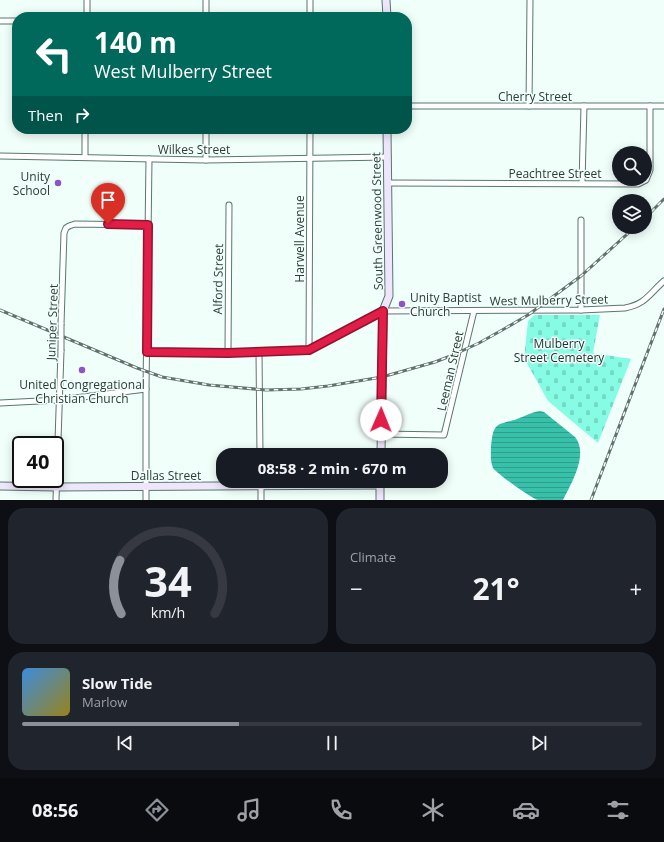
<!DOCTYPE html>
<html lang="en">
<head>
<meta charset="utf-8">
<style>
  :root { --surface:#171b24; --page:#20242c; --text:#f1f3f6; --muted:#9ea1a6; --line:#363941; --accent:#8c9099 }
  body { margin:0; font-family:"Open Sans",sans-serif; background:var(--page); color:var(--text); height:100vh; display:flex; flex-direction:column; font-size:15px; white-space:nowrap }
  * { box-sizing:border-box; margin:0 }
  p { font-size:13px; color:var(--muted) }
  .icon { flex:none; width:22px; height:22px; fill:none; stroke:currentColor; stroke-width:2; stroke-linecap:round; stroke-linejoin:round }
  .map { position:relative; height:500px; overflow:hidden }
  .drawer { display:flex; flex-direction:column; gap:8px; padding:8px; background:#0d0f14; flex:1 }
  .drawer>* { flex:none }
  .banner { position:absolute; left:12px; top:12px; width:400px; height:122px; border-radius:16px; box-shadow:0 2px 10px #0003; background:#00695c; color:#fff; overflow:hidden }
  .buttons { position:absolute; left:612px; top:146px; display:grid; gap:8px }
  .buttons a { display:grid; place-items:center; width:40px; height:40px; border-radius:50%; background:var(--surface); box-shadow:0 2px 10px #0003; font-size:20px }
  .speed { position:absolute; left:12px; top:436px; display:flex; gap:8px; font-size:20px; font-weight:700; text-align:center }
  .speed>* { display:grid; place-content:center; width:52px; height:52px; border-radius:50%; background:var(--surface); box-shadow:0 2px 10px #0003; line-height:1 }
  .speed .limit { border:2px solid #111; border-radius:6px; background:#fff; color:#111 }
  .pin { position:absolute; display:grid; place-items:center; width:34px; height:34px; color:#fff; margin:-41px -17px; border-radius:50% 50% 50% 0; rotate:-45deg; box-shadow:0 0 4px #0007 }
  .pin .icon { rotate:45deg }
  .me { position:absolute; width:44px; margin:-22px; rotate:1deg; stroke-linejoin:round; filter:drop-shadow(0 0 3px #0008) }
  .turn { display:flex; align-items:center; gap:14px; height:84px; padding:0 16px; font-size:18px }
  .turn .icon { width:52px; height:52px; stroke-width:2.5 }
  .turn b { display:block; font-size:28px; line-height:34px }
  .then { display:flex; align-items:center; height:38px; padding:0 16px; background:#0003; gap:8px; font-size:15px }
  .big { font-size:30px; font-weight:700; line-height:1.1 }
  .drawer .tile { flex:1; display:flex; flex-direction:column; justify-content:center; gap:6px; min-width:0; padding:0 14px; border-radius:16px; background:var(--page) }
  .drawer .dial { align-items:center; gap:0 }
  .dial svg { height:104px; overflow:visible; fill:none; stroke:var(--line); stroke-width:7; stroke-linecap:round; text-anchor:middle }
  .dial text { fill:var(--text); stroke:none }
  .song { display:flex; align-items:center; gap:12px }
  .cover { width:48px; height:48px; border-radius:6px; background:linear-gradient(135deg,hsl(210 70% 55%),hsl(50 70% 35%)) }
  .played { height:4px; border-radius:2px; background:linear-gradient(90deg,var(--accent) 35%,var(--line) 35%) }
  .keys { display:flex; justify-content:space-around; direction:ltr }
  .heat { display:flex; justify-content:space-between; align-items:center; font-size:22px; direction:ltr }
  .drawer .tiles { flex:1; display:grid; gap:8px; grid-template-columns:1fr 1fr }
  .tile:last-child { grid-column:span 2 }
  .trip { position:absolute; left:216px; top:448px; width:232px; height:40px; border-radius:16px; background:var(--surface); box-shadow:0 2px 10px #0003; font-weight:700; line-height:40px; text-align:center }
  .tab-bar { display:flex; height:64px; justify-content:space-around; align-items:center; background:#090b0e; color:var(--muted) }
  .tab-bar .icon { width:28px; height:28px }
  .tab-bar .active { color:var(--accent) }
  .tab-bar b { font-size:18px; color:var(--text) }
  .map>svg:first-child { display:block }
  .cemetery { fill:url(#cemetery-stones) }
  .water { fill:url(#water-rules) }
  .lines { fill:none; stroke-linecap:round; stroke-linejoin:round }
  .street-casing { stroke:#577770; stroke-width:7 }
  .secondary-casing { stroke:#577770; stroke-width:9 }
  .street { stroke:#fff; stroke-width:5 }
  .secondary { stroke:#f0e6fc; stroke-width:7 }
  .rail-casing { stroke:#63716d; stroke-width:3 }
  .rail { stroke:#f1fffb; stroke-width:1.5; stroke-dasharray:4.5; stroke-linecap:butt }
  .street-bridge-casing { stroke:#577770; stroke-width:7; stroke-linecap:butt }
  .street-bridge { stroke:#fff; stroke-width:5 }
  .route-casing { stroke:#92132f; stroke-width:10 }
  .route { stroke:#e11d48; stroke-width:7 }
  .poi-dot { fill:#8d53ca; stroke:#f1fffb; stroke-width:1.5 }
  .labels { text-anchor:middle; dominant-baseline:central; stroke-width:3; stroke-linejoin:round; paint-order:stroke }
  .street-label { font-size:12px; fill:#2d3c38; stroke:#f1fffb }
  .poi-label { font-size:12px; fill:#2d3c38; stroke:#f1fffb; text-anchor:end }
  .park-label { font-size:12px; fill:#1b312c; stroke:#f1fffb }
</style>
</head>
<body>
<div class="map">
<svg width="664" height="500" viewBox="0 0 664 500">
  <defs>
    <pattern id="cemetery-stones" width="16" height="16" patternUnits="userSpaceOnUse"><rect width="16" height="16" fill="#87fce4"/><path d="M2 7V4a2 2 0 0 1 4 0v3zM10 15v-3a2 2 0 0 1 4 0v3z" fill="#75d9c4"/></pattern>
    <pattern id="water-rules" width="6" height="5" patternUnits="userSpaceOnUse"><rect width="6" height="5" fill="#38c1aa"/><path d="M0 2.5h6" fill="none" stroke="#309e8b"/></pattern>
  </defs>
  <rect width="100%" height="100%" fill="#f1fffb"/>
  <path class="cemetery" d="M 534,315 L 600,315 L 593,353 L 631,359 L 598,443 L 548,401 L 524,358 L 528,321 Z"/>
  <path class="water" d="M 540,411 L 544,412 L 575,437 C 589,454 571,484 563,500 C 556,500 544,500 538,500 C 531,498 496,473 493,468 C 490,461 491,453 491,446 C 492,440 492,430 497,426 C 500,423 512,421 517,419 C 525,416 532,412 540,411 Z"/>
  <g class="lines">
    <g class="street-casing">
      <g id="street">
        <path d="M 87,17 L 87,0"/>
        <path d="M 206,17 L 206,0"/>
        <path d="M 310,17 L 310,0"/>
        <path d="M 0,21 L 17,21"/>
        <path d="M 407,106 L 664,106"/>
        <path d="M 529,106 L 530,0"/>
        <path d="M 206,129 L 206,160"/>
        <path d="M 0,156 L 206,160 L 388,157"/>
        <path d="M 85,157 L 85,129"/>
        <path d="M 388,183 L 638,184 L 646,180 L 650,170 L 650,106"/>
        <path d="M 582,183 L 584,106"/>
        <path d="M 581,310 L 581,220"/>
        <path d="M 61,324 L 64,233 L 66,228 L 69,226 L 75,224 L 148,225"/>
        <path d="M 309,350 L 310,129"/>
        <path d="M 147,352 L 228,353 L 309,350 L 383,311 L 581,310 L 625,308 C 646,304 649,294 664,281"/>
        <path d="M 259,352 L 260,455"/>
        <path d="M 228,353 L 229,205"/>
        <path d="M 0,403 L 59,400 L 146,389"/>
        <path d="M 381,434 L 444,435 L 474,311"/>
        <path d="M 261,481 L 261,500"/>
        <path d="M 56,500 L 61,351"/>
        <path d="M 146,500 L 146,389 L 149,159"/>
      </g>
    </g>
    <g class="secondary-casing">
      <g id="secondary">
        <path d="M 386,0 L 387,17"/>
        <path d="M 381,455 L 383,311 L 389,296 L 387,129"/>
        <path d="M 0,486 L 56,487 L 380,485"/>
        <path d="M 380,500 L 380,482"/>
      </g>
    </g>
    <use href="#street" class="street"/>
    <use href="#secondary" class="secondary"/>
    <g class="rail-casing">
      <g id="rail">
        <path d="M 645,218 L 664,199"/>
        <path d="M 0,310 L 137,368 L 162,377 L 209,385 L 266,390 L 301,389 L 328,386 L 382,377 L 435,362 L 453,355 L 479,343 L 504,329 L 528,315 L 562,290 L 581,276 L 635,227"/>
        <path d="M 591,500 L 664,309"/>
      </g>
    </g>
    <use href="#rail" class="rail"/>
    <g class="street-bridge-casing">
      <path id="street-bridge" d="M 61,351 L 61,324"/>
    </g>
    <use href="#street-bridge" class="street-bridge"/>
  </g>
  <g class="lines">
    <g class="route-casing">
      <path id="route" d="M 108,224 L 148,225 L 147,352 L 228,353 L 309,350 L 383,311 L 381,420"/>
    </g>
    <use href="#route" class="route"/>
  </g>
  <g class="poi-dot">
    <circle cx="58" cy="183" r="4"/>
    <circle cx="402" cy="304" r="4"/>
    <circle cx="82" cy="370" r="4"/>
  </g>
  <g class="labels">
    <g class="street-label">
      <text x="535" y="96">Cherry Street</text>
      <text x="194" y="149">Wilkes Street</text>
      <text x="555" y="173">Peachtree Street</text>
      <text transform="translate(377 221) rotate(-91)">South Greenwood Street</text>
      <text transform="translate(299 239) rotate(-90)">Harwell Avenue</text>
      <text transform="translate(218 279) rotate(-89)">Alford Street</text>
      <text transform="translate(549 300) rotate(-1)">West Mulberry Street</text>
      <text transform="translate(52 322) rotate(-88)">Juniper Street</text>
      <text transform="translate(450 371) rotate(-77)">Leeman Street</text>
      <text x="166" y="475">Dallas Street</text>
    </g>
    <g class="poi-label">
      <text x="50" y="176">Unity<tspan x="50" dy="14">School</tspan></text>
      <text x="410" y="297" text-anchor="start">Unity Baptist<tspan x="410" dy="14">Church</tspan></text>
      <text x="82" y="384" text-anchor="middle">United Congregational<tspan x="82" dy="14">Christian Church</tspan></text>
    </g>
    <g class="park-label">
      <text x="559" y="343">Mulberry<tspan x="559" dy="14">Street Cemetery</tspan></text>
    </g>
  </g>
</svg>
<div class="buttons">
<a><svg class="icon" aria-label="search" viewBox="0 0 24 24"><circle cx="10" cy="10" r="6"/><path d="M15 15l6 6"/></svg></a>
<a><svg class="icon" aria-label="layers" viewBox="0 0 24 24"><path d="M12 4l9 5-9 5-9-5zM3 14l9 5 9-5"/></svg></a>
</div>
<div class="speed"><div class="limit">40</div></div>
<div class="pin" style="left:108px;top:224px;background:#d93025"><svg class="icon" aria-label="arrive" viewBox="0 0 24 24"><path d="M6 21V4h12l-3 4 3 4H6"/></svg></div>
<svg class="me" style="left:381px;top:420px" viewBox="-20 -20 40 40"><circle r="19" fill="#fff"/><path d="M0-13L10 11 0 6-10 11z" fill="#e11d48"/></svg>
<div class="trip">08:58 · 2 min · 670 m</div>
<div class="banner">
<div class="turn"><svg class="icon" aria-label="left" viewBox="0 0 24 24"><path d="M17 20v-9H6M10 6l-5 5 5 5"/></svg><div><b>140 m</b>West Mulberry Street</div></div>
<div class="then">Then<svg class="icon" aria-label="right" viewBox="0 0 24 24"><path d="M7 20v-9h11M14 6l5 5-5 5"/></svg></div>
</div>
</div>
<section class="drawer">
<div class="tiles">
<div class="tile dial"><svg viewBox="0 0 100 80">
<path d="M14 69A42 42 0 1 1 86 69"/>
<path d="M14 69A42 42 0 0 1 13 28" stroke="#8c9099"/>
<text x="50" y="56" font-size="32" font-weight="700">34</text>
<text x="50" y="72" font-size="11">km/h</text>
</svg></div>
<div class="tile"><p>Climate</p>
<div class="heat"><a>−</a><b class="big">21°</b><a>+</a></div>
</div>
<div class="tile">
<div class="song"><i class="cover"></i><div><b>Slow Tide</b><p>Marlow</p></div></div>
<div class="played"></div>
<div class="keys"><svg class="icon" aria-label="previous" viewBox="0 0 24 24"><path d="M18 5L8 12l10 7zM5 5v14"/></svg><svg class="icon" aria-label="pause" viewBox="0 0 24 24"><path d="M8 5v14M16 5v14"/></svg><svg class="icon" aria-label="next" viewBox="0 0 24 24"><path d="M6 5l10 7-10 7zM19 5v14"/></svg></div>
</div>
</div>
</section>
<nav class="tab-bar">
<b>08:56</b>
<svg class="icon active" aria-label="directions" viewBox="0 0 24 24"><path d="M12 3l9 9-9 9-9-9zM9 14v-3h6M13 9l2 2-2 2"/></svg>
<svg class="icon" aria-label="music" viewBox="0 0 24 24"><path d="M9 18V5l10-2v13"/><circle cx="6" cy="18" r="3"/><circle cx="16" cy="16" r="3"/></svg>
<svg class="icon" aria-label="phone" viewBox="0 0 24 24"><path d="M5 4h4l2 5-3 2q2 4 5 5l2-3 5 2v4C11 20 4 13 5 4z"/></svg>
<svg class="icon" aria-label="climate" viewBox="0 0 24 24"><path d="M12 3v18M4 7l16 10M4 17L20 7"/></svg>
<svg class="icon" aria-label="car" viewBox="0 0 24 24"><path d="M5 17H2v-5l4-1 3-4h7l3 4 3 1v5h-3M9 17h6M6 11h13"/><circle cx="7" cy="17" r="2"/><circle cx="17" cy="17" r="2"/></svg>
<svg class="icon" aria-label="filters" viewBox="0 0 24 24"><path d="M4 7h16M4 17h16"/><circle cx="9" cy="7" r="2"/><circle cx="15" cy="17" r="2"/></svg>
</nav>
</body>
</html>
